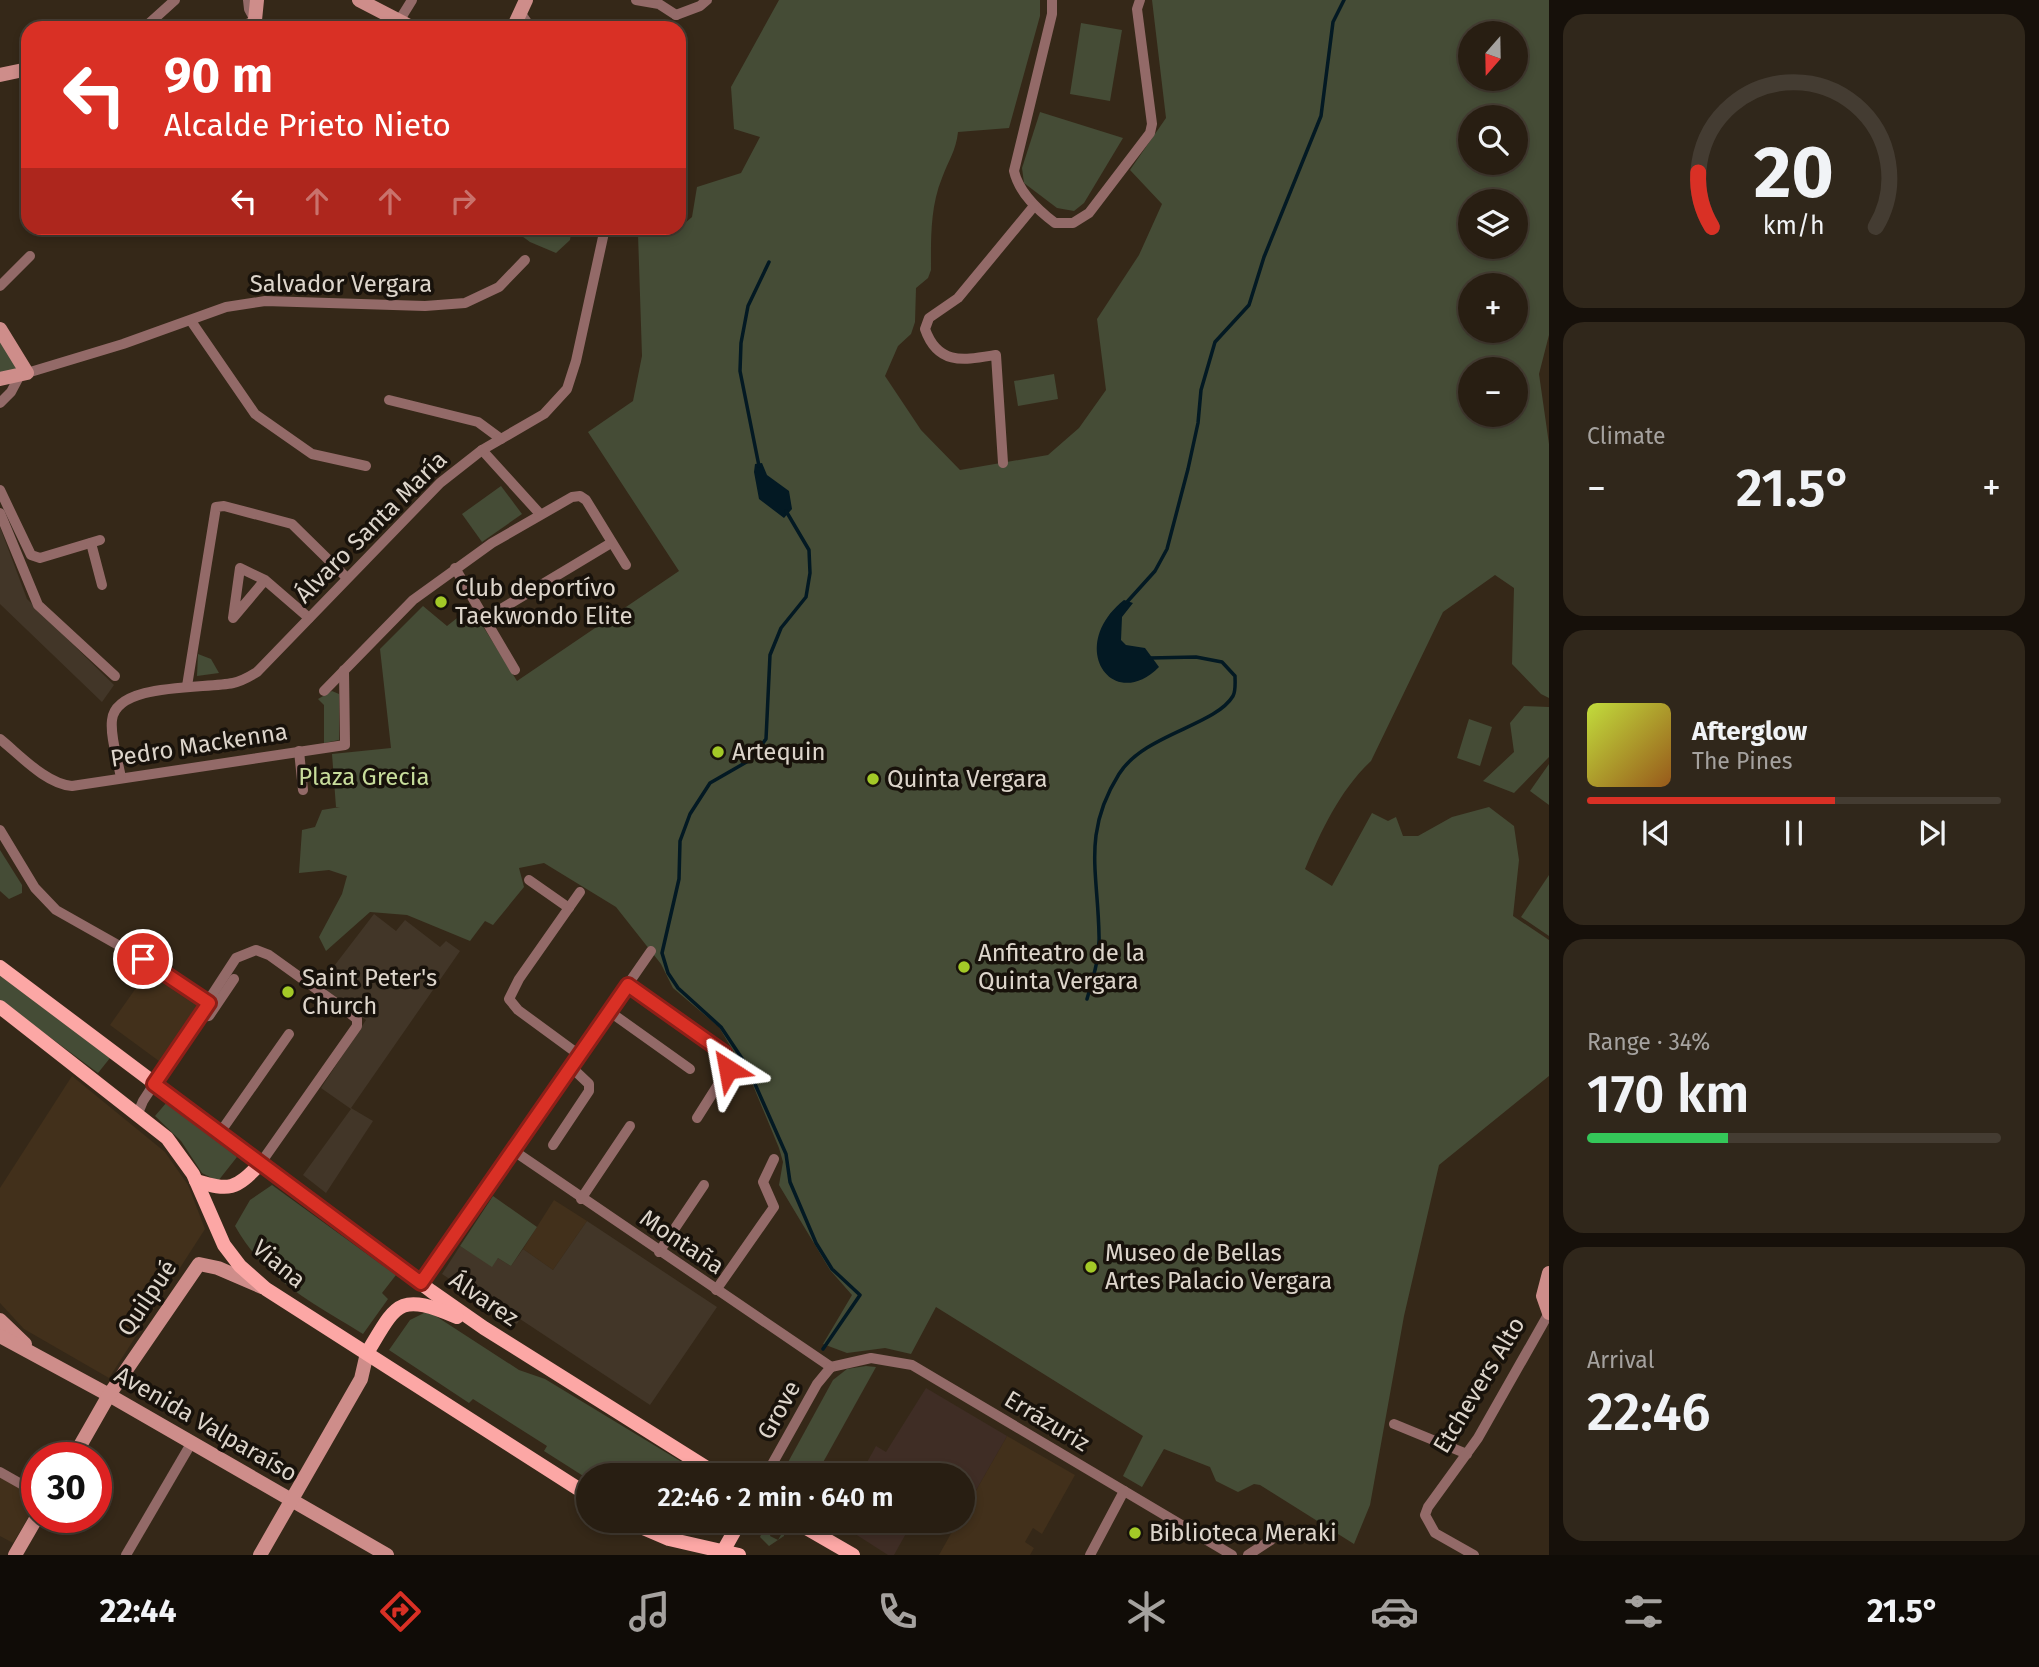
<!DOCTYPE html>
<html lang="en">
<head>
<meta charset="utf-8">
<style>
  :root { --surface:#281e12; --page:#30271b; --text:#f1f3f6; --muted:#a5a29f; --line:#443c32; --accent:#d93025 }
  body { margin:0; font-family:"Fira Sans",sans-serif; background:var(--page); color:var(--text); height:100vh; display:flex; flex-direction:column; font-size:26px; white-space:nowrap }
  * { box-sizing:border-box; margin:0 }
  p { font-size:23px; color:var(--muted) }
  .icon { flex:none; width:38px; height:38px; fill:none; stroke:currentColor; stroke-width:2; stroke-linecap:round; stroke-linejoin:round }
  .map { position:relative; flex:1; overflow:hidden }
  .panel { display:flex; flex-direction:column; gap:14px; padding:14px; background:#16100a; width:490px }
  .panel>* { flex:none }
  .top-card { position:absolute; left:21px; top:21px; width:665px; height:214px; border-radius:21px; box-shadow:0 4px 10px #0003,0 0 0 2px var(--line); background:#d93025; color:#fff; overflow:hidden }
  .needle { width:46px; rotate:200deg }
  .tools { position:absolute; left:1458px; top:21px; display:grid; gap:14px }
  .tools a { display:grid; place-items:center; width:70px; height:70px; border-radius:50%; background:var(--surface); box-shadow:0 4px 10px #0003,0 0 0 2px var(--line); font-size:35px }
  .speed { position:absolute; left:21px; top:1442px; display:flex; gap:14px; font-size:35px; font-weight:700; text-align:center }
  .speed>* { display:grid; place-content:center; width:91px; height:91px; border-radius:50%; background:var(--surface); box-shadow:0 4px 10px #0003,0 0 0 2px var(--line); line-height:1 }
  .speed .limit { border:10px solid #d22; background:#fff; color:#111 }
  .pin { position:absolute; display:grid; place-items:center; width:60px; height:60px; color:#fff; margin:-30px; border:4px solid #fff; border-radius:50%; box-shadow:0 2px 7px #0007 }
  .me { position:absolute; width:77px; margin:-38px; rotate:326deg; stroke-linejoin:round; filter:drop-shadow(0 0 5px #0008) }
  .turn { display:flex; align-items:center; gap:24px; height:147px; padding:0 28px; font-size:32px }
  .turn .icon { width:91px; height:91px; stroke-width:2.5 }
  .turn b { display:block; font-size:49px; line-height:60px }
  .lanes { display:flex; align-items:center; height:66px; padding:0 28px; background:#0003; justify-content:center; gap:35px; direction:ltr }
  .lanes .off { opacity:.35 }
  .big { font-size:52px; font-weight:600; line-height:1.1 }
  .panel .tile { flex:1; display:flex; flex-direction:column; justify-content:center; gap:10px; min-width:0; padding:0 24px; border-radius:21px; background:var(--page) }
  .panel .dial { align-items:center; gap:0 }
  .dial svg { height:182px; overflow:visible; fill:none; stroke:var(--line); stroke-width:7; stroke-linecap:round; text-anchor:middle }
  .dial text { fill:var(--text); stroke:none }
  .song { display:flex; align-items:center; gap:21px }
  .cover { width:84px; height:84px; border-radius:10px; background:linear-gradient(135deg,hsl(70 70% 55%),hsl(30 70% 35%)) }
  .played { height:7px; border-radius:4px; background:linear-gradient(90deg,var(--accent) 60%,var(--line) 60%) }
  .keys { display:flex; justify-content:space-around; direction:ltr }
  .heat { display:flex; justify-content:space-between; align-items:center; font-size:38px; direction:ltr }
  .charge { height:10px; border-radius:5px; background:linear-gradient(90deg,#34c759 34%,var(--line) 0) }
  .trip { position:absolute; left:576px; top:1463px; width:399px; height:70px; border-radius:35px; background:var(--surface); box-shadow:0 4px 10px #0003,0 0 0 2px var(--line); font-weight:600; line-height:70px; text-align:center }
  .tabs { display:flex; height:112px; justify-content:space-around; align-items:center; background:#100c07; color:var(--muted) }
  .tabs .icon { width:49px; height:49px }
  .tabs .on { color:var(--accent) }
  .tabs b { font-size:32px; color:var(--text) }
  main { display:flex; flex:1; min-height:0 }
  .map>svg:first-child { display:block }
  .built { fill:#42301b }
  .education { fill:#423628 }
  .medical { fill:#3f2d25 }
  .green { fill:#454c36; fill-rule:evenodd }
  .water { fill:#031923 }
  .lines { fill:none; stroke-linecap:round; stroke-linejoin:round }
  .stream { stroke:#031923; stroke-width:3.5 }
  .street { stroke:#936a68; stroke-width:10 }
  .secondary { stroke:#ce8d8a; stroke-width:14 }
  .primary { stroke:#fca7a5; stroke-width:14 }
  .route-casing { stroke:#8d1f18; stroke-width:18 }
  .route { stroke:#d93025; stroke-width:12 }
  .poi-dot { fill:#a3c927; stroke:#18120b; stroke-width:2.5 }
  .labels { text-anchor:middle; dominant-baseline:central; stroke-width:7; stroke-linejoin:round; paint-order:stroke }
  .street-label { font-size:24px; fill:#ddd5cb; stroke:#18120b }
  .poi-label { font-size:24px; fill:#ddd5cb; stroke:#18120b; text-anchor:start }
  .park-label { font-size:24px; fill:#c7dc9b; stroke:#18120b }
</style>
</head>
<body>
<main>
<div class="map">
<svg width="1549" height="1555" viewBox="0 0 1549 1555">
  <rect width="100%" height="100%" fill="#352818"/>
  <g class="built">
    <path d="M 150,968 L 201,1004 L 163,1064 L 110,1025 Z"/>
    <path d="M 72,1076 L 165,1152 L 188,1185 L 205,1229 L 109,1378 L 24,1329 L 0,1303 L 0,1188 Z"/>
    <path d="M 554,1200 L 587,1221 L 553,1270 L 523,1249 Z"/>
    <path d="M 1007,1436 L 1075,1475 L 1042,1534 L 1033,1528 L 1025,1542 L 1034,1548 L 1030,1555 L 939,1555 L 958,1521 L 962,1521 L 963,1513 Z"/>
    <path d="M 0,1477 L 37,1498 L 37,1503 L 13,1543 L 0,1536 Z"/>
  </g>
  <g class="education">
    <path d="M 0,527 L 27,599 L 114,685 L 102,702 L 0,604 Z"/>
    <path d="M 374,914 L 396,931 L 405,920 L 440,947 L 446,941 L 460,951 L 351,1108 L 373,1121 L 326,1193 L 303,1175 L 351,1109 L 321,1088 L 366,1020 L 318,987 Z"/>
    <path d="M 587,1221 L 717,1307 L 650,1405 L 520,1319 L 517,1324 L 442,1274 L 460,1246 L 492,1266 L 498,1258 L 511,1266 L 523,1249 L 553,1270 Z"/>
  </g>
  <g class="medical">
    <path d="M 926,1388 L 1007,1436 L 971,1499 L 963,1494 L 962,1475 L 860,1475 L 876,1446 L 886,1452 Z"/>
    <path d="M 835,1521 L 913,1521 L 894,1555 L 888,1555 Z"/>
  </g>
  <g class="green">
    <path d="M 779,0 L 1040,0 L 1040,16 L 1009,128 L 958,132 C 956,151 948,161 942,178 C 930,207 931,240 931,270 L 928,278 L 916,288 L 915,322 L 911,334 L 898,346 L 885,376 L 921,430 L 960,470 L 1048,455 L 1079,428 L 1106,390 L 1097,319 L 1139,255 L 1162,204 L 1130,170 L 1166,118 L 1152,0 L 1549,0 L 1549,335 L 1539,374 L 1549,444 L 1549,698 L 1541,694 L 1512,664 L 1514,588 L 1495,575 L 1443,612 L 1371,761 C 1340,790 1321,831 1305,869 L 1332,886 L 1372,813 L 1388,821 L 1396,817 L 1403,836 L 1418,836 L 1452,817 L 1489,807 L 1514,826 L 1519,860 L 1513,916 L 1549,940 L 1549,1076 L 1439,1165 L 1404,1316 L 1370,1505 L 1354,1544 L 1260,1485 L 1254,1484 L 1238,1492 L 1216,1481 L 1210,1467 L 1164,1449 L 1142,1487 L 1123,1476 L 1143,1436 L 936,1307 L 911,1354 L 885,1348 L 847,1353 L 823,1344 L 852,1295 L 830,1270 L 779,1185 L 783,1162 L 779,1148 L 752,1083 L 719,1027 L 673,988 L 661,964 L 616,907 L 544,863 L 519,868 L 524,887 L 493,925 L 485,921 L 470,941 L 407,915 L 370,912 L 326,951 L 319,937 L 342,894 L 347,876 L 329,870 L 299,873 L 302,830 L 315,827 L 322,810 L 340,807 L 336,807 L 332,754 L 391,748 L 380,649 L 423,606 L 447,626 L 471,607 L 517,681 L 679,571 L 588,432 L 633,401 L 642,356 L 638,234 L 679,228 L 692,217 L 697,187 L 741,173 L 760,137 L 734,129 L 731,87 ZM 1470,33 L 1516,33 L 1516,79 L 1470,79 ZM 1470,117 L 1516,117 L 1516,163 L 1470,163 ZM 1470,201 L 1516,201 L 1516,247 L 1470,247 ZM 1470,285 L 1516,285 L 1516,331 L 1470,331 ZM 1470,369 L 1516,369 L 1516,415 L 1470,415 Z"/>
    <path d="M 1081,23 L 1122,30 L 1110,101 L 1070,94 Z"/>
    <path d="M 1040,112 L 1123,138 L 1084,203 L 1074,211 L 1057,208 L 1024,183 L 1022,168 Z"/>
    <path d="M 511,228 L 572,228 L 570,240 L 556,253 L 530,242 Z"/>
    <path d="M 0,337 L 21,371 L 0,376 Z"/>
    <path d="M 1054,374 L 1058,399 L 1018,406 L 1014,381 Z"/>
    <path d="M 501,486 L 522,514 L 482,542 L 462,514 Z"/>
    <path d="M 198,654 L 211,659 L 219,673 L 197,676 Z"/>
    <path d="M 332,691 L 339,694 L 339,740 L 324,743 L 324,705 L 318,699 Z"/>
    <path d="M 1524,706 L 1549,707 L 1549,757 L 1514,793 L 1483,781 L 1514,752 L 1510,723 Z"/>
    <path d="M 1469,719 L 1492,727 L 1480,766 L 1457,758 Z"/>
    <path d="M 1549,764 L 1549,805 L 1530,791 Z"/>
    <path d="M 0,850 L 22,885 L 22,893 L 9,899 L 0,891 Z"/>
    <path d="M 1549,875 L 1549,936 L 1521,917 Z"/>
    <path d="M 0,974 L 110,1058 L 98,1073 L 0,1000 Z"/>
    <path d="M 167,1102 L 237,1157 L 218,1181 L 202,1173 L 181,1141 L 155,1116 Z"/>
    <path d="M 272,1185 L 396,1275 L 382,1293 L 388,1299 L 363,1334 C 312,1302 266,1281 235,1226 L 250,1200 Z"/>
    <path d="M 493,1196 L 537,1227 L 511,1266 L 498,1258 L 492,1267 L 460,1246 Z"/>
    <path d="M 428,1311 L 519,1370 L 545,1379 L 690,1467 L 684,1475 L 588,1475 L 588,1479 L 544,1451 L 547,1446 L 473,1399 L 469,1403 L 389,1350 L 410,1320 Z"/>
    <path d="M 866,1366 L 876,1367 L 816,1475 L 781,1475 L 833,1380 L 847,1369 Z"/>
    <path d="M 765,1526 L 773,1526 L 770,1536 L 778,1540 L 784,1530 L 784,1536 L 769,1546 L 760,1537 Z"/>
  </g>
  <g class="water">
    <path d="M 762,463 L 767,475 L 789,491 L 792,509 L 784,518 L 759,499 L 754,472 L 755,464 Z"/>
    <path d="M 1124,600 L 1133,603 L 1122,617 L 1121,640 L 1126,645 L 1145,648 L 1159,667 C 1112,714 1066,646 1124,600 Z"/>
  </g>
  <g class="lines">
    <g class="stream">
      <path d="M 759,466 L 740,371 L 741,343 L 748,306 L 769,262"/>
      <path d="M 786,511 L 809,550 L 810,573 L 806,597 L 781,628 L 770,655 L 766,739 L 750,760 L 710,783 L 690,814 L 680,841 L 679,879 L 662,953 L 668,973 L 678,988 L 721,1027 L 747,1066 L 786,1154 L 790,1182 L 816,1243 L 832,1269 L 860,1295 L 823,1349"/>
      <path d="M 1127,602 L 1155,571 L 1167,549 L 1188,469 L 1198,423 L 1201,390 L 1215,342 L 1249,305 L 1264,257 L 1321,116 L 1333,22 L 1344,0"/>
      <path d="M 1087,999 C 1093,978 1100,957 1099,935 C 1098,872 1082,833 1119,774 C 1144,734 1215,726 1233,696 C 1236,691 1235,682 1235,676 L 1222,662 L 1196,657 L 1150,658"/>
    </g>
    <g class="street">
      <path d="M 636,0 L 659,4 L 676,15"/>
      <path d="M 1052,0 L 1052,14 L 1014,171 C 1019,193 1038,210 1055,223 L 1073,223 L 1089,213 L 1150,133 L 1152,124 L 1137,9 L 1140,0"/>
      <path d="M 522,15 L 531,28"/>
      <path d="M 676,15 L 700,6 L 707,0"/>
      <path d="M 399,21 L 412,0"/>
      <path d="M 144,28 L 175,0"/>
      <path d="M 240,28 L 255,20 L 249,9 L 248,0"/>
      <path d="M 0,286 L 30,256"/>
      <path d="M 191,321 L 255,414 L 312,454 L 366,466"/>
      <path d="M 27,373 L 123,344 L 226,307 L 265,301 L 425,306 L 465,303 L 499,287 L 525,260"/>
      <path d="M 389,400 L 478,422 L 501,439"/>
      <path d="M 0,403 L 11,392 L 20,375"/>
      <path d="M 482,450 L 540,514"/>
      <path d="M 1003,463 L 996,355 C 964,360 938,366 925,329 L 929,318 L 958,298 L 1034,206"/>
      <path d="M 0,490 L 31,555 L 40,558 L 100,540"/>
      <path d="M 0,513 L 38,605 L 115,676"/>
      <path d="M 91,543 L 102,585"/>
      <path d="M 455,568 L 515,670"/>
      <path d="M 265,580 L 233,618 L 240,568 L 265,580 L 309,618"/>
      <path d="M 486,618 L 611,543"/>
      <path d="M 187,686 L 216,507 L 224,506 L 292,524 L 347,578"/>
      <path d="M 324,691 L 413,600 L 492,543 L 572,497 L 580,496 L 586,500 L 626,565"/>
      <path d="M 0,739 C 20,755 46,784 72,786 L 345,745 L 344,670"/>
      <path d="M 299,751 L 303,790"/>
      <path d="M 121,778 C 118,760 110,737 112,720 C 116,682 205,689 233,683 C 242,681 249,677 257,672 L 440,483 L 482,450 L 544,414 L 567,389 L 576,361 L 605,228"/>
      <path d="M 0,830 L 35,888 L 56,910 L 164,971 L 209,1003"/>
      <path d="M 529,880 L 569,908"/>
      <path d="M 628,985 L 724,1053 L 728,1069 L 697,1118"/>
      <path d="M 610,1012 L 690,1069"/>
      <path d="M 199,1017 L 209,1016 L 234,979"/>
      <path d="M 578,1054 L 518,1010 L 509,999 L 519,979 L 580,892"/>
      <path d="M 138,1113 L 143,1101 L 236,958 L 256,950 L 269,955 L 347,1011 L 357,1019 L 357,1026 L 260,1164"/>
      <path d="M 219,1134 L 289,1034"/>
      <path d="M 553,1145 L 589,1091 L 589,1084 L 570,1066"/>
      <path d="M 511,1149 L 831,1367"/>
      <path d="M 581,1199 L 630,1126"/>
      <path d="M 659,1252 L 704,1185"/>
      <path d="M 421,1283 L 651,951"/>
      <path d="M 716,1290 L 774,1207 L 763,1182 L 774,1159"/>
      <path d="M 831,1367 L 871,1358 L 912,1365 L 1232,1555"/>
      <path d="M 1394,1424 L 1467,1454"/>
      <path d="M 0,1472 L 37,1493"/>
      <path d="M 766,1475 L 817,1384 L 831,1367"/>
      <path d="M 126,1555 L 192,1442"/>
      <path d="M 1090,1555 L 1124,1491"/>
      <path d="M 1248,1555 L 1271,1540"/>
      <path d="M 1474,1555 L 1435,1533 L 1425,1515 L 1428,1507 L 1478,1438 L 1549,1313"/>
    </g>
    <g class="secondary">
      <path d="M 257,0 L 255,20 L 257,28"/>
      <path d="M 359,0 L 413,28"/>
      <path d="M 513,28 L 526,0"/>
      <path d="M 0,75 L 28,69"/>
      <path d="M 0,329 L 27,373 L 0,379"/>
      <path d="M 1549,1273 L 1543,1296 L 1549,1313"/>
      <path d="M 0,1320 L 25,1344"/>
      <path d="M 0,1336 L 109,1395 L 387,1555"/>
      <path d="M 73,1458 L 109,1395 L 199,1264 L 218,1268 L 262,1287"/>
      <path d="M 15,1555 L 37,1517"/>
      <path d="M 260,1555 L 361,1379 L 367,1353"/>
    </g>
    <g class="primary">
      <path d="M 0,967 L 431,1291 L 484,1328 L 718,1475"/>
      <path d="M 0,1007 L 167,1138 L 193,1174 L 224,1245 L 240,1266 L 266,1289 L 588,1495"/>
      <path d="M 196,1181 C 230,1191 235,1190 260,1164"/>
      <path d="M 367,1353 C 397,1303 398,1292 457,1317"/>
      <path d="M 627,1521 L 669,1539 L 739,1555"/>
      <path d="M 794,1521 L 853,1555"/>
      <path d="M 721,1555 L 740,1521"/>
    </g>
  </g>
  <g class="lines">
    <g class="route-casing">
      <path id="route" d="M 143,959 L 209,1003 L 154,1084 L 421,1283 L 628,985 L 724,1053 L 728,1069"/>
    </g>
    <use href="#route" class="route"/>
  </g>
  <g class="poi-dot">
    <circle cx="441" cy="602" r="7"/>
    <circle cx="718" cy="752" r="7"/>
    <circle cx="873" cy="779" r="7"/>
    <circle cx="964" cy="967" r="7"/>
    <circle cx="288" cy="992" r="7"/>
    <circle cx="1091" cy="1267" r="7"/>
    <circle cx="1135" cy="1533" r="7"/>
  </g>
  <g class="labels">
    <g class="street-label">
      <text x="341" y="284">Salvador Vergara</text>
      <text transform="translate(371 527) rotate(-45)">Álvaro Santa María</text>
      <text transform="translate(199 745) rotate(-9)">Pedro Mackenna</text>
      <text transform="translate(682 1242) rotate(34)">Montaña</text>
      <text transform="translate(279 1264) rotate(40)">Viana</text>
      <text transform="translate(147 1298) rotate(-56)">Quilpué</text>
      <text transform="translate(484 1299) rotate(34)">Álvarez</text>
      <text transform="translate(1479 1385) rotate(-59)">Etchevers Alto</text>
      <text transform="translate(779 1410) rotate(-61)">Grove</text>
      <text transform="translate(1047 1421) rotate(31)">Errázuriz</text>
      <text transform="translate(206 1424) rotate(30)">Avenida Valparaíso</text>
    </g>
    <g class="poi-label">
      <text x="455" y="588">Club deportívo<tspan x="455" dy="28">Taekwondo Elite</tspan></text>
      <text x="732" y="752">Artequin</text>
      <text x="887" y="779">Quinta Vergara</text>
      <text x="978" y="953">Anfiteatro de la<tspan x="978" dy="28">Quinta Vergara</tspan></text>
      <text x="302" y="978">Saint Peter's<tspan x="302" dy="28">Church</tspan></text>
      <text x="1105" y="1253">Museo de Bellas<tspan x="1105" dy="28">Artes Palacio Vergara</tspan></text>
      <text x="1149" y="1533">Biblioteca Meraki</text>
    </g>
    <g class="park-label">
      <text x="364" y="777">Plaza Grecia</text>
    </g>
  </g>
</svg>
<div class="tools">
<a><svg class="needle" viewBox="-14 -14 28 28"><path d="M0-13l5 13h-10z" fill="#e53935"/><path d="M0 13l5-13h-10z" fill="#a5a29f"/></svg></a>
<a><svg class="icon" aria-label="search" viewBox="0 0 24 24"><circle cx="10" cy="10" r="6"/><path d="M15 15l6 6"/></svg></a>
<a><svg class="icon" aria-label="layers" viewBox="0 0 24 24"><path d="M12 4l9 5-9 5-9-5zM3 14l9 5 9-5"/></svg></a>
<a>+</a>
<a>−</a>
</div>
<div class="speed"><div class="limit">30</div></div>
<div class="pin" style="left:143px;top:959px;background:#d93025"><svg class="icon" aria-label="arrive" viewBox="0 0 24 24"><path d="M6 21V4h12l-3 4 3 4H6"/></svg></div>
<svg class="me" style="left:728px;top:1069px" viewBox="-20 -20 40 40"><path d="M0-17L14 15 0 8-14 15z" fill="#d93025" stroke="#fff" stroke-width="4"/></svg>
<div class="trip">22:46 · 2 min · 640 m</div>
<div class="top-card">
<div class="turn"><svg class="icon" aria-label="left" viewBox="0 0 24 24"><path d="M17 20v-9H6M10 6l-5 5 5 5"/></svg><div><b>90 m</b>Alcalde Prieto Nieto</div></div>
<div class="lanes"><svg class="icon" aria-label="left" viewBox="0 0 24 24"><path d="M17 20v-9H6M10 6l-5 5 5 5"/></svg><svg class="icon off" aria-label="ahead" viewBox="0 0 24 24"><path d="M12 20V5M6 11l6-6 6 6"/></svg><svg class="icon off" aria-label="ahead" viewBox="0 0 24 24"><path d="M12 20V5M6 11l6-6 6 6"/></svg><svg class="icon off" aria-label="right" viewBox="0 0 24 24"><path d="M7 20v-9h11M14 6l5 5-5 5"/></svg></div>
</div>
</div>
<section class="panel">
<div class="tile dial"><svg viewBox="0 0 100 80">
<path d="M14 69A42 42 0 1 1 86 69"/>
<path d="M14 69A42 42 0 0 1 8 45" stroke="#d93025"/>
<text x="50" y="56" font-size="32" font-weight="700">20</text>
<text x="50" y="72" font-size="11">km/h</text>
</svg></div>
<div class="tile"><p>Climate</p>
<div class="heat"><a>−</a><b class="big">21.5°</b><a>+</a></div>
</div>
<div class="tile">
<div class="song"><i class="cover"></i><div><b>Afterglow</b><p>The Pines</p></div></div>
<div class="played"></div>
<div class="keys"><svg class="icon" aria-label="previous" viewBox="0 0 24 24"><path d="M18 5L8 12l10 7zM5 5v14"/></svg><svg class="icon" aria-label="pause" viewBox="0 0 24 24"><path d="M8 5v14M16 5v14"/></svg><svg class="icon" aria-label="next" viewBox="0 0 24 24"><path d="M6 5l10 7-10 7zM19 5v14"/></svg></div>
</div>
<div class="tile"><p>Range · 34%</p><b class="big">170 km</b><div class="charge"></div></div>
<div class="tile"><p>Arrival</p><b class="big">22:46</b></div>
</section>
</main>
<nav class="tabs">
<b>22:44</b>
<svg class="icon on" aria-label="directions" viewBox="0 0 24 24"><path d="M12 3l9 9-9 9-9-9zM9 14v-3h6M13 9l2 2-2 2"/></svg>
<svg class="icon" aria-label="music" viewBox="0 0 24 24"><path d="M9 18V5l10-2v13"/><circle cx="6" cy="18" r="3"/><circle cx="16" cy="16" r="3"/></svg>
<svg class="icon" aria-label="phone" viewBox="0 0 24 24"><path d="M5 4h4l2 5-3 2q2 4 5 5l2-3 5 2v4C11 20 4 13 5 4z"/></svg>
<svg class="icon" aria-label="climate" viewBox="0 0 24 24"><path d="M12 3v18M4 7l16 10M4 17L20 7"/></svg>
<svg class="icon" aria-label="car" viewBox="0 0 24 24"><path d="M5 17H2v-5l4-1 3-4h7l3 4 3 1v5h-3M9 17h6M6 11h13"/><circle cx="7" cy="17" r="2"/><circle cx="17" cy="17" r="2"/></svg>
<svg class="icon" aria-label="filters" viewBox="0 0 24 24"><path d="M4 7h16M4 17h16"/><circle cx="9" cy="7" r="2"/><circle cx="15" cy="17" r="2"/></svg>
<b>21.5°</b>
</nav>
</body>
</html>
